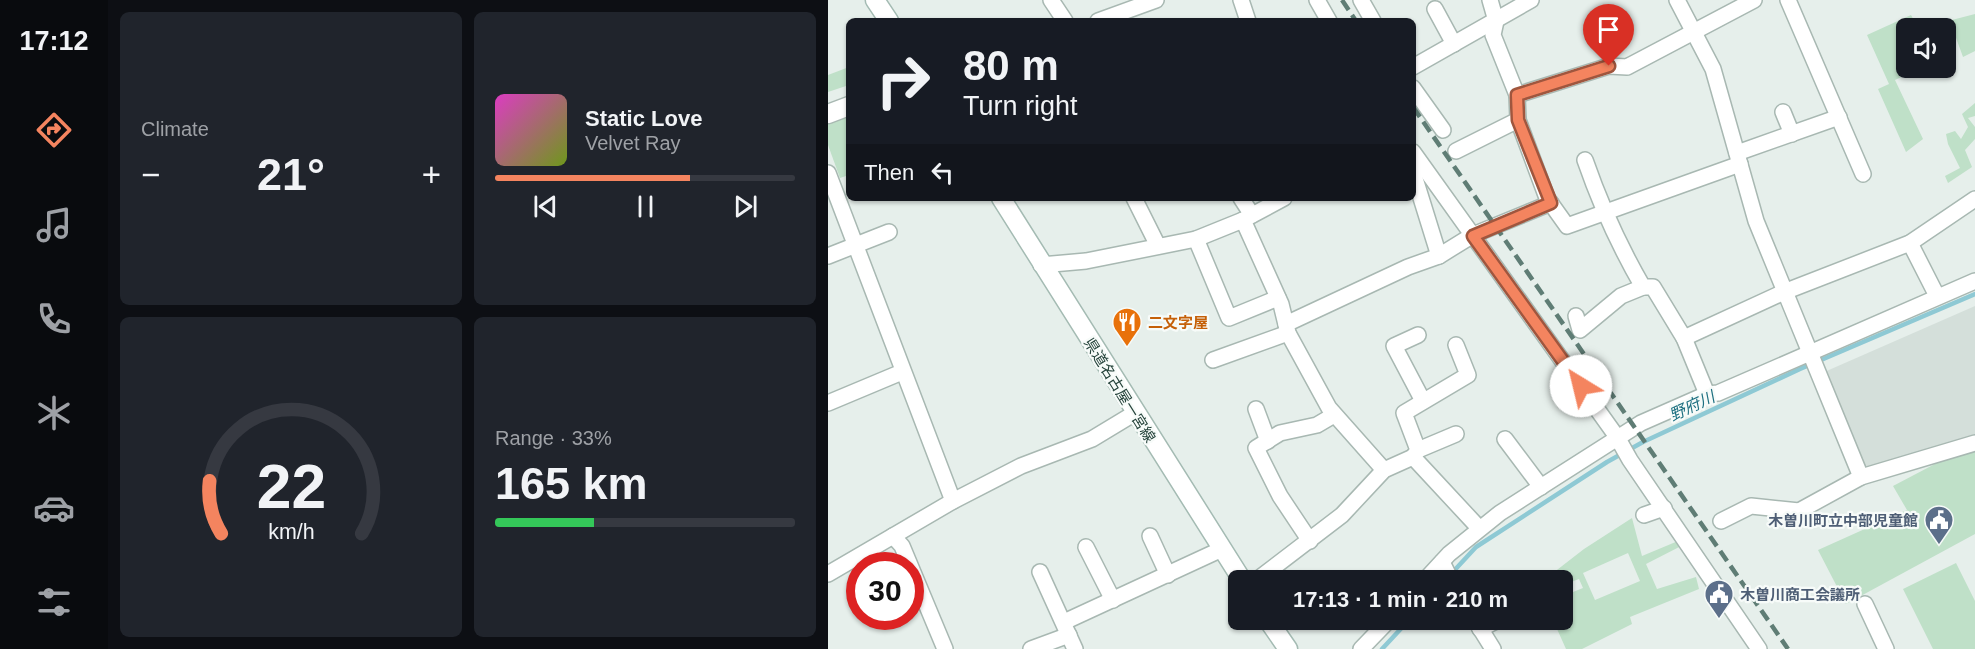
<!DOCTYPE html>
<html lang="en">
<head>
<meta charset="utf-8">
<style>
  :root { --surface:#171b24; --page:#20242c; --text:#f1f3f6; --muted:#9ea1a6; --line:#363941; --accent:#f4845f }
  body { margin:0; font-family:Helvetica,"Noto Sans JP",sans-serif; background:var(--page); color:var(--text); height:100vh; display:flex; flex-direction:column; font-size:22px; white-space:nowrap }
  * { box-sizing:border-box; margin:0 }
  p { font-size:20px; color:var(--muted) }
  .icon { flex:none; width:33px; height:33px; fill:none; stroke:currentColor; stroke-width:2; stroke-linecap:round; stroke-linejoin:round }
  .map { position:relative; flex:1; overflow:hidden }
  .drawer { display:flex; flex-direction:column; gap:12px; padding:12px; background:#0d0f14; width:720px }
  .drawer>* { flex:none }
  .top-card { position:absolute; left:18px; top:18px; width:570px; height:183px; border-radius:9px; box-shadow:0 2px 4px #0004; background:#171b24; color:var(--text); overflow:hidden }
  .buttons { position:absolute; left:1068px; top:18px; display:grid; gap:12px }
  .buttons a { display:grid; place-items:center; width:60px; height:60px; border-radius:9px; background:var(--surface); box-shadow:0 2px 4px #0004; font-size:30px }
  .speed { position:absolute; left:18px; top:552px; display:flex; gap:12px; font-size:30px; font-weight:700; text-align:center }
  .speed>* { display:grid; place-content:center; width:78px; height:78px; border-radius:50%; background:var(--surface); box-shadow:0 2px 4px #0004; line-height:1 }
  .speed .limit { border:9px solid #d22; background:#fff; color:#111 }
  .pin { position:absolute; display:grid; place-items:center; width:51px; height:51px; color:#fff; margin:-62px -26px; border-radius:50% 50% 50% 0; rotate:-45deg; box-shadow:0 0 6px #0007 }
  .pin .icon { rotate:45deg }
  .me { position:absolute; width:66px; margin:-33px; rotate:324deg; stroke-linejoin:round; filter:drop-shadow(0 0 4px #0008) }
  .turn { display:flex; align-items:center; gap:21px; height:126px; padding:0 18px; font-size:27px }
  .turn .icon { width:78px; height:78px; stroke-width:2.5 }
  .turn b { display:block; font-size:42px; line-height:51px }
  .then { display:flex; align-items:center; height:57px; padding:0 18px; background:#0003; gap:12px; font-size:22px }
  .big { font-size:45px; font-weight:800; line-height:1.1 }
  .drawer .widget { flex:1; display:flex; flex-direction:column; justify-content:center; gap:9px; min-width:0; padding:0 21px; border-radius:9px; background:var(--page) }
  .drawer .dial { align-items:center; gap:0 }
  .dial svg { height:156px; overflow:visible; fill:none; stroke:var(--line); stroke-width:7; stroke-linecap:round; text-anchor:middle }
  .dial text { fill:var(--text); stroke:none }
  .song { display:flex; align-items:center; gap:18px }
  .cover { width:72px; height:72px; border-radius:9px; background:linear-gradient(135deg,hsl(310 70% 55%),hsl(80 70% 35%)) }
  .played { height:6px; border-radius:3px; background:linear-gradient(90deg,var(--accent) 65%,var(--line) 65%) }
  .keys { display:flex; justify-content:space-around; direction:ltr }
  .heat { display:flex; justify-content:space-between; align-items:center; font-size:33px; direction:ltr }
  .charge { height:9px; border-radius:4px; background:linear-gradient(90deg,#34c759 33%,var(--line) 0) }
  .drawer .tiles { flex:1; display:grid; gap:12px; grid-template-columns:repeat(2,1fr) }
  .trip { position:absolute; left:400px; top:570px; width:345px; height:60px; border-radius:9px; background:var(--surface); box-shadow:0 2px 4px #0004; font-weight:800; line-height:60px; text-align:center }
  main { display:flex; flex:1; min-height:0 }
  .dock { display:flex; flex-direction:column; width:108px; justify-content:space-around; align-items:center; background:#090b0e; color:var(--muted) }
  .dock .icon { width:42px; height:42px }
  .dock .active { color:var(--accent) }
  .dock b { font-size:27px; color:var(--text) }
  .map>svg:first-child { display:block }
  .built { fill:#d4dfda }
  .green { fill:#bfe0c8; fill-rule:evenodd }
  .lines { fill:none; stroke-linecap:round; stroke-linejoin:round }
  .stream { stroke:#8ec9d4; stroke-width:4.5 }
  .minor-casing { stroke:#a8b8b2; stroke-width:18 }
  .tertiary-casing { stroke:#a8b8b2; stroke-width:21 }
  .secondary-casing { stroke:#a4bbb3; stroke-width:21 }
  .minor { stroke:#fff; stroke-width:15 }
  .tertiary { stroke:#fff; stroke-width:18 }
  .secondary { stroke:#fff; stroke-width:18 }
  .rail { stroke:#5f7d75; stroke-width:4.5; stroke-dasharray:12 6; stroke-linecap:butt }
  .route-casing { stroke:#9f563e; stroke-width:15 }
  .route { stroke:#f4845f; stroke-width:10 }
  .labels { text-anchor:middle; dominant-baseline:central; stroke-width:4.5; stroke-linejoin:round; paint-order:stroke }
  .food-label { font-size:15px; font-weight:bold; fill:#c56008; stroke:#f7fbf9; text-anchor:start }
  .street-label { font-size:15px; fill:#24423a; stroke:#f7fbf9 }
  .service-label { font-size:15px; font-weight:bold; fill:#4e5e75; stroke:#f7fbf9; text-anchor:end }
  .water-label { font-size:16px; font-style:italic; fill:#1c6f80; stroke:#f7fbf9 }
</style>
</head>
<body>
<main>
<nav class="dock">
<b>17:12</b>
<svg class="icon active" aria-label="directions" viewBox="0 0 24 24"><path d="M12 3l9 9-9 9-9-9zM9 14v-3h6M13 9l2 2-2 2"/></svg>
<svg class="icon" aria-label="music" viewBox="0 0 24 24"><path d="M9 18V5l10-2v13"/><circle cx="6" cy="18" r="3"/><circle cx="16" cy="16" r="3"/></svg>
<svg class="icon" aria-label="phone" viewBox="0 0 24 24"><path d="M5 4h4l2 5-3 2q2 4 5 5l2-3 5 2v4C11 20 4 13 5 4z"/></svg>
<svg class="icon" aria-label="climate" viewBox="0 0 24 24"><path d="M12 3v18M4 7l16 10M4 17L20 7"/></svg>
<svg class="icon" aria-label="car" viewBox="0 0 24 24"><path d="M5 17H2v-5l4-1 3-4h7l3 4 3 1v5h-3M9 17h6M6 11h13"/><circle cx="7" cy="17" r="2"/><circle cx="17" cy="17" r="2"/></svg>
<svg class="icon" aria-label="filters" viewBox="0 0 24 24"><path d="M4 7h16M4 17h16"/><circle cx="9" cy="7" r="2"/><circle cx="15" cy="17" r="2"/></svg>
</nav>
<section class="drawer">
<div class="tiles">
<div class="widget"><p>Climate</p>
<div class="heat"><a>−</a><b class="big">21°</b><a>+</a></div>
</div>
<div class="widget">
<div class="song"><i class="cover"></i><div><b>Static Love</b><p>Velvet Ray</p></div></div>
<div class="played"></div>
<div class="keys"><svg class="icon" aria-label="previous" viewBox="0 0 24 24"><path d="M18 5L8 12l10 7zM5 5v14"/></svg><svg class="icon" aria-label="pause" viewBox="0 0 24 24"><path d="M8 5v14M16 5v14"/></svg><svg class="icon" aria-label="next" viewBox="0 0 24 24"><path d="M6 5l10 7-10 7zM19 5v14"/></svg></div>
</div>
<div class="widget dial"><svg viewBox="0 0 100 80">
<path d="M14 69A42 42 0 1 1 86 69"/>
<path d="M14 69A42 42 0 0 1 8 42" stroke="#f4845f"/>
<text x="50" y="56" font-size="32" font-weight="700">22</text>
<text x="50" y="72" font-size="11">km/h</text>
</svg></div>
<div class="widget"><p>Range · 33%</p><b class="big">165 km</b><div class="charge"></div></div>
</div>
</section>
<div class="map">
<svg width="1147" height="649" viewBox="0 0 1147 649">
  <rect width="100%" height="100%" fill="#e6efeb"/>
  <path class="built" d="M 1147,306 L 1147,435 L 1033,475 L 994,373 Z"/>
  <g class="green">
    <path d="M 1147,14 L 1147,51 L 1135,57 L 1127,35 L 1118,39 L 1118,28 L 1093,28 Z"/>
    <path d="M 1083,15 L 1090,28 L 1078,28 L 1078,68 L 1093,68 L 1067,80 L 1095,139 L 1078,152 L 1050,89 L 1061,84 L 1039,35 Z"/>
    <path d="M 21,67 L 21,85 L 0,92 L 0,75 Z"/>
    <path d="M 1147,103 L 1147,116 L 1140,118 L 1147,127 L 1147,139 L 1137,150 L 1144,167 L 1120,183 L 1117,176 L 1132,168 L 1120,144 L 1118,134 L 1127,131 L 1133,139 L 1140,127 L 1134,114 Z"/>
    <path d="M 21,115 L 21,175 L 12,178 L 0,145 L 0,123 Z"/>
    <path d="M 1145,444 L 1147,447 L 1147,534 L 1018,604 L 990,550 L 1079,510 L 1065,486 Z"/>
    <path d="M 804,518 L 814,556 L 850,541 L 859,543 L 818,564 L 829,589 L 868,577 L 871,589 L 802,617 L 804,624 L 754,649 L 738,649 L 725,620 L 735,620 L 735,596 L 755,588 L 751,579 L 735,585 L 735,580 L 716,580 L 756,549 ZM 800,553 L 812,581 L 767,600 L 755,573 Z"/>
    <path d="M 1128,563 L 1147,601 L 1147,649 L 1105,649 L 1075,589 Z"/>
  </g>
  <g class="lines">
    <g class="stream">
      <path d="M 623,574 L 648,547 L 779,462 L 815,442 L 972,369 L 1147,294"/>
      <path d="M 554,649 L 581,620"/>
    </g>
    <g class="minor-casing">
      <g id="minor">
        <path d="M 223,0 L 237,21"/>
        <path d="M 413,0 L 420,21"/>
        <path d="M 489,0 L 501,21"/>
        <path d="M 533,0 L 545,21"/>
        <path d="M 662,0 L 668,21 L 665,35 L 689,95 L 690,120 L 719,198 L 739,226 L 912,164"/>
        <path d="M 849,0 L 885,69 L 928,221 L 1033,477"/>
        <path d="M 960,0 L 1035,174"/>
        <path d="M 607,9 L 626,44"/>
        <path d="M 270,21 L 328,0"/>
        <path d="M 585,67 L 703,0"/>
        <path d="M 585,88 L 615,130"/>
        <path d="M 689,95 L 781,66 L 799,67 L 926,0"/>
        <path d="M 955,112 L 964,134"/>
        <path d="M 628,151 L 690,120"/>
        <path d="M 585,152 L 789,437 L 802,460 L 931,649"/>
        <path d="M 909,153 L 1011,117"/>
        <path d="M 757,160 C 773,206 790,244 815,287 L 825,287 L 856,338 L 879,394"/>
        <path d="M 585,172 L 611,256"/>
        <path d="M 0,173 L 125,501"/>
        <path d="M 306,198 L 330,246"/>
        <path d="M 413,198 L 424,215"/>
        <path d="M 415,220 L 453,304 L 460,333 L 501,408 L 556,470"/>
        <path d="M 368,239 L 401,318 L 450,298"/>
        <path d="M 1082,243 L 1109,296"/>
        <path d="M 0,256 L 61,232"/>
        <path d="M 213,265 L 258,261 L 368,239 L 415,220 L 456,198"/>
        <path d="M 748,316 L 752,330 L 793,296 L 815,287"/>
        <path d="M 458,324 L 580,267 L 611,256 L 645,235 L 723,203"/>
        <path d="M 590,335 L 566,346 L 595,401"/>
        <path d="M 856,338 L 956,292 L 1082,243 L 1147,199"/>
        <path d="M 385,360 L 460,333"/>
        <path d="M 0,403 L 74,372"/>
        <path d="M 428,409 L 440,441"/>
        <path d="M 677,439 L 713,487"/>
        <path d="M 590,450 L 628,434"/>
        <path d="M 585,457 L 590,450 L 576,413 L 640,375 L 628,345"/>
        <path d="M 816,515 L 836,508"/>
        <path d="M 893,521 L 923,506 L 971,511 L 1033,477 L 1147,443"/>
        <path d="M 65,536 L 74,546 L 117,649"/>
        <path d="M 322,536 L 340,575"/>
        <path d="M 482,541 L 452,496 L 428,448 L 452,433 L 489,425 L 506,415"/>
        <path d="M 258,547 L 285,600"/>
        <path d="M 614,562 L 623,580"/>
        <path d="M 212,572 L 247,649"/>
        <path d="M 0,574 L 125,501 L 193,466 L 264,439 L 307,413"/>
        <path d="M 429,580 L 514,515 L 556,470 L 585,457 L 651,528"/>
        <path d="M 597,580 L 621,554 L 672,513 L 813,423 L 879,394 L 890,393 L 1147,281"/>
        <path d="M 1037,604 L 1058,649"/>
        <path d="M 647,620 L 665,649"/>
        <path d="M 236,622 L 394,549"/>
        <path d="M 652,629 L 670,620"/>
        <path d="M 203,649 L 241,635"/>
        <path d="M 533,649 L 561,620"/>
      </g>
    </g>
    <g class="tertiary-casing">
      <path id="tertiary" d="M 0,114 L 21,106"/>
    </g>
    <g class="secondary-casing">
      <g id="secondary">
        <path d="M 47,0 L 61,21"/>
        <path d="M 173,198 L 414,580"/>
        <path d="M 440,620 L 460,649"/>
      </g>
    </g>
    <use href="#minor" class="minor"/>
    <use href="#tertiary" class="tertiary"/>
    <use href="#secondary" class="secondary"/>
    <g class="rail">
      <path d="M 514,0 L 528,21"/>
      <path d="M 585,107 L 960,649"/>
    </g>
  </g>
  <g class="lines">
    <g class="route-casing">
      <path id="route" d="M 753,386 L 645,236 L 723,203 L 690,120 L 689,95 L 781,66"/>
    </g>
    <use href="#route" class="route"/>
  </g>
  <defs>
    <g id="restaurant-pin" transform="scale(1.5)"><path d="M0 17L-7.5 6A9.5 9.5 0 1 1 7.5 6Z" fill="#e8710a" stroke="#f7fbf9"/><path d="M-5-6h1v4h1v-4h1v4h1v-4h1v5L-1.5 .5V6h-2V.5L-5-1ZM5-6V6H3V1.5H1.5Q1.5-4 5-6Z" fill="#fff"/></g>
    <g id="civic-pin" transform="scale(1.5)"><path d="M0 17L-7.5 6A9.5 9.5 0 1 1 7.5 6Z" fill="#5c6f8a" stroke="#f7fbf9"/><path d="M-.6-6.5H3V-4.5H.6V-3L4-1V1h2V6H-6V1h2V-1L-.6-3ZM-1.2 2.5V6h2.4V2.5Z" fill="#fff"/></g>
  </defs>
  <g fill-rule="evenodd">
    <use href="#restaurant-pin" x="299" y="322"/>
    <use href="#civic-pin" x="1111" y="520"/>
    <use href="#civic-pin" x="891" y="594"/>
  </g>
  <g class="labels">
    <g class="food-label">
      <text x="320" y="322">二文字屋</text>
    </g>
    <g class="street-label">
      <text transform="translate(292 390) rotate(58)">県道名古屋一宮線</text>
    </g>
    <g class="service-label">
      <text x="1090" y="520">木曽川町立中部児童館</text>
      <text x="912" y="594" text-anchor="start">木曽川商工会議所</text>
    </g>
    <g class="water-label">
      <text transform="translate(864 406) rotate(-25)">野府川</text>
    </g>
  </g>
</svg>
<div class="buttons">
<a><svg class="icon" aria-label="sound" viewBox="0 0 24 24"><path d="M4 9h4l5-4v14l-5-4H4zM17 9q2 3 0 6"/></svg></a>
</div>
<div class="speed"><div class="limit">30</div></div>
<div class="pin" style="left:781px;top:66px;background:#d93025"><svg class="icon" aria-label="arrive" viewBox="0 0 24 24"><path d="M6 21V4h12l-3 4 3 4H6"/></svg></div>
<svg class="me" style="left:753px;top:386px" viewBox="-20 -20 40 40"><circle r="19" fill="#fff"/><path d="M0-13L10 11 0 6-10 11z" fill="#f4845f"/></svg>
<div class="trip">17:13 · 1 min · 210 m</div>
<div class="top-card">
<div class="turn"><svg class="icon" aria-label="right" viewBox="0 0 24 24"><path d="M7 20v-9h11M14 6l5 5-5 5"/></svg><div><b>80 m</b>Turn right</div></div>
<div class="then">Then<svg class="icon" aria-label="left" viewBox="0 0 24 24"><path d="M17 20v-9H6M10 6l-5 5 5 5"/></svg></div>
</div>
</div>
</main>
</body>
</html>
